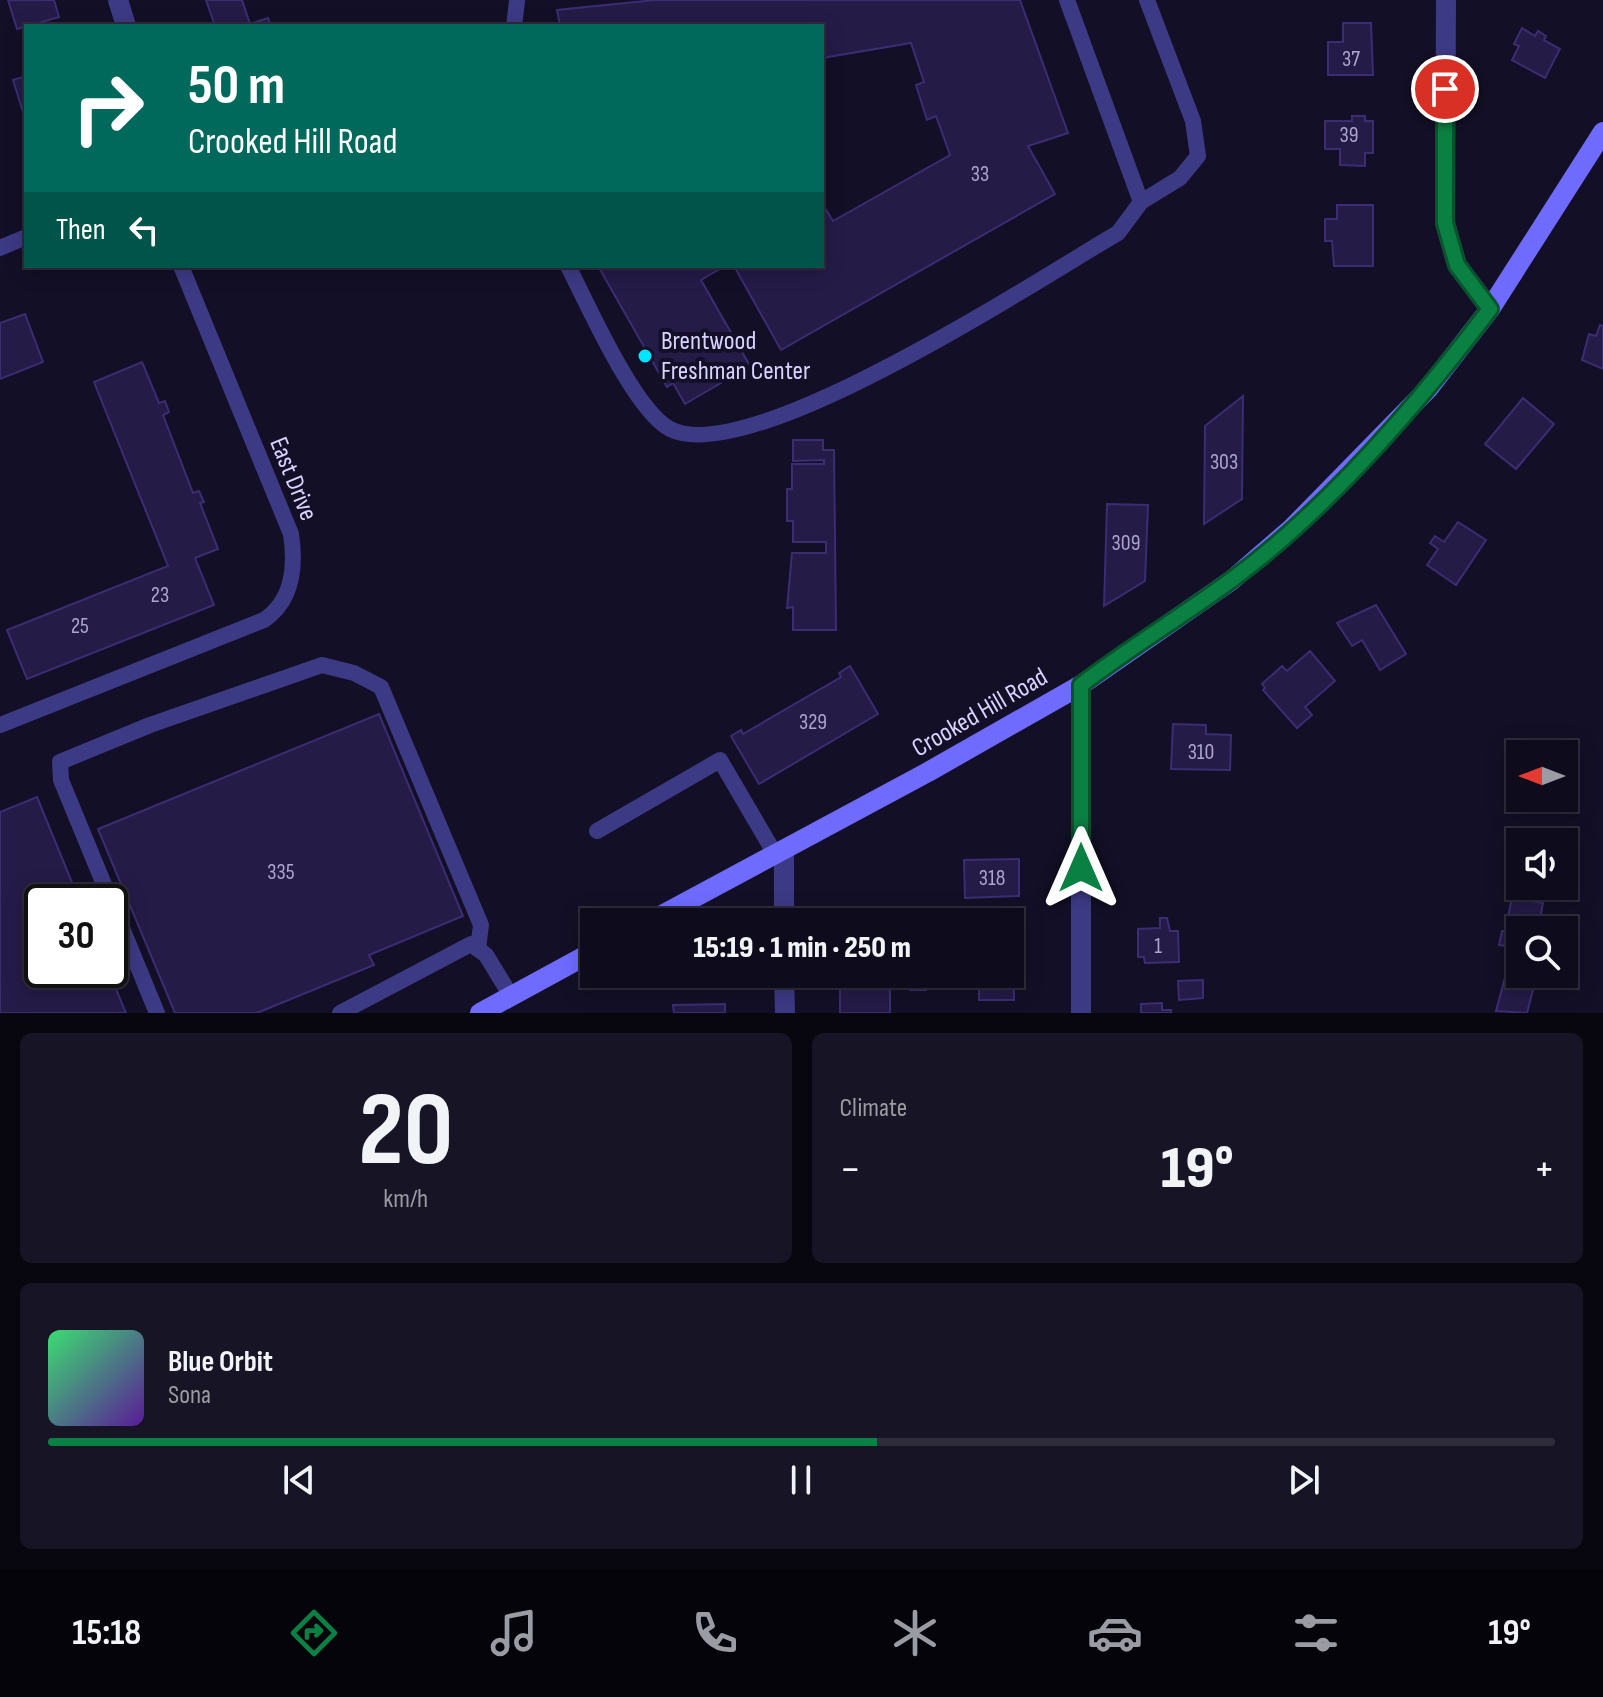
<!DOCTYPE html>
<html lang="en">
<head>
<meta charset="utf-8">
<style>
  :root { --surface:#0e0b1c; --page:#171425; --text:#f1f3f6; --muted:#9b9ba3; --line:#2e2b3b; --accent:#0b8043 }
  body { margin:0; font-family:"Sofia Sans Condensed",sans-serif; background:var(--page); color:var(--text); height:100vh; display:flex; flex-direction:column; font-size:30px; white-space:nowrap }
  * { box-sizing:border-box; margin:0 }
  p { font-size:26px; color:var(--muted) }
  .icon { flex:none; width:44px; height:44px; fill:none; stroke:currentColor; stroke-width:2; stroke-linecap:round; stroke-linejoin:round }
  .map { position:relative; height:1013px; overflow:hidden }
  .details { display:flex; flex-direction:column; gap:20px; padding:20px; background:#08060f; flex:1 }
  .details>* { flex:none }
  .hud { position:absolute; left:24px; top:24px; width:800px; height:244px; border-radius:0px; box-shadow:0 4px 20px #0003,0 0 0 2px var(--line); background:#00695c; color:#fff; overflow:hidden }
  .needle { width:52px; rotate:270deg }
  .fabs { position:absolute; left:1506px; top:740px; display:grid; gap:16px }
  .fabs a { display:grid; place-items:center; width:72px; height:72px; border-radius:0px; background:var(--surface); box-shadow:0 4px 20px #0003,0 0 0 2px var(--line); font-size:40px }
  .speed { position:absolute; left:24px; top:884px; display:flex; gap:16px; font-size:40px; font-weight:700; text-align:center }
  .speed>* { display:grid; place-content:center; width:104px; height:104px; border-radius:50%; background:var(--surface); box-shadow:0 4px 20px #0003,0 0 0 2px var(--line); line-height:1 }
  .speed .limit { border:4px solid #111; border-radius:12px; background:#fff; color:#111 }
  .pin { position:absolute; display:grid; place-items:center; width:68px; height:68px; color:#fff; margin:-34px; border:4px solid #fff; border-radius:50%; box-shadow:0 2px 8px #0007 }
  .me { position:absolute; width:88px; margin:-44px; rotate:0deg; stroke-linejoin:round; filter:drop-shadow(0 0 6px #0008) }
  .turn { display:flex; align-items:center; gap:28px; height:168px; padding:0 32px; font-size:36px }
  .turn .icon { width:104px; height:104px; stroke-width:2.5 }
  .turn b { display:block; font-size:56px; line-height:68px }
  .then { display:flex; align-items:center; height:76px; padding:0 32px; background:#0003; gap:16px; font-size:30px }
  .big { font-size:60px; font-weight:800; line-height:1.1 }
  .details .card { flex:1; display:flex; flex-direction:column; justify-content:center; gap:12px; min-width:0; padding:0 28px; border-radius:12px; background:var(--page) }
  .details .dial { align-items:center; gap:0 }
  .dial b { font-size:104px; line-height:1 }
  .song { display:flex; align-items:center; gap:24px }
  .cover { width:96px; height:96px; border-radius:12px; background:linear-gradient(135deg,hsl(140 70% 55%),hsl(270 70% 35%)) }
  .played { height:8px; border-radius:4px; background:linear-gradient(90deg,var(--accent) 55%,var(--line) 55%) }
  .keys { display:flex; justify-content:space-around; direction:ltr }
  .heat { display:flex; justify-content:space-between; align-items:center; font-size:44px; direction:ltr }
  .details .tiles { flex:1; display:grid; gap:20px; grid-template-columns:1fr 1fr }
  .card:last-child { grid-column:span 2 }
  .trip { position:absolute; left:580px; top:908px; width:444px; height:80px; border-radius:0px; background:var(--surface); box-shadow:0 4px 20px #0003,0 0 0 2px var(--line); font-weight:800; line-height:80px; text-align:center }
  .tab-bar { display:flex; height:128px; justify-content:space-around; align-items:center; background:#06040b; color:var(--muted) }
  .tab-bar .icon { width:56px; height:56px }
  .tab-bar .selected { color:var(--accent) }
  .tab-bar b { font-size:36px; color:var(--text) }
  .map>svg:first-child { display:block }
  .building { fill:#241b47; stroke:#3b2d73; stroke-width:2 }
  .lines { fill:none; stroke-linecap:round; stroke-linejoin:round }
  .service { stroke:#3d3a85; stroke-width:16 }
  .minor { stroke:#3d3a85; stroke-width:20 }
  .secondary { stroke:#6f6bff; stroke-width:20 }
  .route-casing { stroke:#07532c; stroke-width:20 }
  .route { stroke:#0b8043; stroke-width:14 }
  .poi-dot { fill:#00e5ff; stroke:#130f26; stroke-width:3 }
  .labels { text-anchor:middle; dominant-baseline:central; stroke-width:8; stroke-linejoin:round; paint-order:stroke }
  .number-label { font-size:22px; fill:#aca6d1 }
  .poi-label { font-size:26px; fill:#d9d4ff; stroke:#130f26; text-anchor:start }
  .street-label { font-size:26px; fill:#d9d4ff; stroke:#130f26 }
</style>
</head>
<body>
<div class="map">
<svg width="1603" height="1013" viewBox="0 0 1603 1013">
  <rect width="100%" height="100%" fill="#130f26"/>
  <g class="building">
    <path d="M 8,0 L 54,0 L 59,17 L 17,29 Z"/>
    <path d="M 206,0 L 242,0 L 250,24 L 268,18 L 271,26 L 215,26 Z"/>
    <path d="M 655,0 L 1020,0 L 1068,133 L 1028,146 L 1055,194 L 781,350 L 734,266 L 822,266 L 822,203 L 833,221 L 950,155 L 936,116 L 927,120 L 916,85 L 924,82 L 911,43 L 822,58 L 822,26 L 560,26 L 557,10 Z"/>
    <path d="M 1343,23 L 1371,23 L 1373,75 L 1328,75 L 1328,42 L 1343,42 Z"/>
    <path d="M 1522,28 L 1535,36 L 1538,31 L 1546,36 L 1544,40 L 1560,49 L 1545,78 L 1512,60 L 1519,46 L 1514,44 Z"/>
    <path d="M 26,76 L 26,122 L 13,80 Z"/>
    <path d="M 1352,116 L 1365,116 L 1365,121 L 1373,121 L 1373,153 L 1365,153 L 1365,166 L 1340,165 L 1340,149 L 1325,149 L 1325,121 L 1352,121 Z"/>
    <path d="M 1337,205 L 1373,205 L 1373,266 L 1334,266 L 1332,241 L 1325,241 L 1325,219 L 1337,219 Z"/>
    <path d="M 598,266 L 725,266 L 701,280 L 750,366 L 685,404 L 673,383 L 667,387 Z"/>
    <path d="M 25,314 L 43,362 L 0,379 L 0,323 Z"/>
    <path d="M 1600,325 L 1603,326 L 1603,369 L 1582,360 L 1589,334 L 1596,336 Z"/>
    <path d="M 142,362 L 159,403 L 165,401 L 169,412 L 163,415 L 193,493 L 199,491 L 204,502 L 200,503 L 218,549 L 195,558 L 214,605 L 27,679 L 7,630 L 168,566 L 94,382 Z"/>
    <path d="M 1243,396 L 1242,499 L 1204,524 L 1205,426 Z"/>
    <path d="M 1523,398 L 1554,424 L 1516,469 L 1485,444 Z"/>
    <path d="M 793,440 L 823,440 L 823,450 L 834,450 L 836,630 L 793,630 L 793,607 L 787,608 L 792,553 L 826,553 L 826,542 L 793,542 L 793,521 L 787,521 L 787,489 L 792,489 L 792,464 L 824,464 L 824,460 L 793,461 Z"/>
    <path d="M 1107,504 L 1148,505 L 1145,581 L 1104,606 Z"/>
    <path d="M 1458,522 L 1486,540 L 1456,585 L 1427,565 L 1438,549 L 1430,543 L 1435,536 L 1444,542 Z"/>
    <path d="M 1376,605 L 1406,654 L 1380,670 L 1362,640 L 1352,646 L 1337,623 Z"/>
    <path d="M 1310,651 L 1335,681 L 1305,707 L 1312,715 L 1297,728 L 1263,690 L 1265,688 L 1262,684 L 1282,666 L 1287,671 Z"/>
    <path d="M 850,666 L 878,714 L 759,784 L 731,736 L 741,730 L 743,734 L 841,677 L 839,673 Z"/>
    <path d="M 379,714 L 463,916 L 369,955 L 374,965 L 257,1013 L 175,1013 L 98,829 Z"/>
    <path d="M 1173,724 L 1206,725 L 1206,734 L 1231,735 L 1230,770 L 1171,769 Z"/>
    <path d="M 37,797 L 80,902 L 42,902 L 42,970 L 108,970 L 126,1013 L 0,1013 L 0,812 Z"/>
    <path d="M 1019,859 L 1019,896 L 965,898 L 964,860 Z"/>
    <path d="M 1512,897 L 1543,903 L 1538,930 L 1520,930 L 1520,948 L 1499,945 L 1502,931 L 1509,932 L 1510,923 L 1507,923 Z"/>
    <path d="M 891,913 L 891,922 L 852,922 L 852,914 Z"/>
    <path d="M 1160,918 L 1167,918 L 1170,931 L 1178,931 L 1179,962 L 1145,963 L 1144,957 L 1138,957 L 1138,929 L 1160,928 Z"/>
    <path d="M 1010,958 L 1014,958 L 1014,1000 L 979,1000 L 979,974 L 1010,974 Z"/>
    <path d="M 1507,970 L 1536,978 L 1527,1013 L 1496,1011 Z"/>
    <path d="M 849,974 L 876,974 L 876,986 L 890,986 L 890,1013 L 840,1013 L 840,982 L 849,982 Z"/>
    <path d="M 910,974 L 927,974 L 926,990 L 910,990 Z"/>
    <path d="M 1203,980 L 1203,998 L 1179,1000 L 1178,981 Z"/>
    <path d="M 1162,1003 L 1162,1010 L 1171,1010 L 1171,1013 L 1141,1013 L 1141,1004 Z"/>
    <path d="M 725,1004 L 725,1013 L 674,1013 L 673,1005 Z"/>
  </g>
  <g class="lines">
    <g class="service">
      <path d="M 514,26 L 517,1"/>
      <path d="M 1141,202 L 1180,178 L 1198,156 L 1193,121 L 1147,0"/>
      <path d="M 0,248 L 26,237"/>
      <path d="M 568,266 C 588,305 634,410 670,429 C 750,470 1040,278 1118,233 L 1141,202 L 1067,0"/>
      <path d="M 0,725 L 264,620 C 293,600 296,567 291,534 L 181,266"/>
      <path d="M 597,831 L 720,760 L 775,854"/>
      <path d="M 157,1013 L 61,780 L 60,762 L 150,725 L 322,665 L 354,673 L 381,687 L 481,925 L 478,949"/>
      <path d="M 340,1013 L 471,944 L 486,955 L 511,996"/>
    </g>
    <g class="minor">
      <path d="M 118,0 L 126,26"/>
      <path d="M 1446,0 L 1445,223 L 1457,265 L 1490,309"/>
      <path d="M 1081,685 L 1081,1013"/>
      <path d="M 784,850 L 784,922"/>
      <path d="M 784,974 L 785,1013"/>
    </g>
    <g class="secondary">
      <path d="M 649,922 L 928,772 L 1081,685 L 1232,580 L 1292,528 L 1428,389 L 1490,309 L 1603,132"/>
      <path d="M 480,1013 L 594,951"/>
    </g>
  </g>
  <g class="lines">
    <g class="route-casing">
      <path id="route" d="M 1081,868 L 1081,685 C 1129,648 1181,617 1230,581 C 1327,510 1418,404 1490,309 L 1457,265 L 1445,223 L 1445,89"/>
    </g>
    <use href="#route" class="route"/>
  </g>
  <circle class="poi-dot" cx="645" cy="356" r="8"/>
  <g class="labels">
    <g class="number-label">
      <text x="1351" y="59">37</text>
      <text x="1349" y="135">39</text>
      <text x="980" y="174">33</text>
      <text x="1224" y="462">303</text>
      <text x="1126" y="543">309</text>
      <text x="160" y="595">23</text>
      <text x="80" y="626">25</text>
      <text x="813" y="722">329</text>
      <text x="1201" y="752">310</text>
      <text x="281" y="872">335</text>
      <text x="992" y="878">318</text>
      <text x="1158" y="946">1</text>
    </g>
    <g class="poi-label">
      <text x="661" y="341">Brentwood<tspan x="661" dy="30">Freshman Center</tspan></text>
    </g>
    <g class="street-label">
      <text transform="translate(293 479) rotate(68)">East Drive</text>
      <text transform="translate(980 713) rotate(-30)">Crooked Hill Road</text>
    </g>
  </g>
</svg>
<div class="fabs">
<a><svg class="needle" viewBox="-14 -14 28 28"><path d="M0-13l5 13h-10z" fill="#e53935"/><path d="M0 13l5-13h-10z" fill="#9b9ba3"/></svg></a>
<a><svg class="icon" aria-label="sound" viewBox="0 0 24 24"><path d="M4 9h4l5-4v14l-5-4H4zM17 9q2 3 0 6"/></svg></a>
<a><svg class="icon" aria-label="search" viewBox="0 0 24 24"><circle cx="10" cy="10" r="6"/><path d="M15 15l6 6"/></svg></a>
</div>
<div class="speed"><div class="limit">30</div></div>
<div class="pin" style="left:1445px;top:89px;background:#d93025"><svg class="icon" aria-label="arrive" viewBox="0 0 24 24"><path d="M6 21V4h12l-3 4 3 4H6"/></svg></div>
<svg class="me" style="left:1081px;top:868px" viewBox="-20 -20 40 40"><path d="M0-17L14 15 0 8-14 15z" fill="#0b8043" stroke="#fff" stroke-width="4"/></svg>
<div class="trip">15:19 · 1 min · 250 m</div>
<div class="hud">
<div class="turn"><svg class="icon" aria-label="right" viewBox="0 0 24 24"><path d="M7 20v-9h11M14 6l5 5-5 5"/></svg><div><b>50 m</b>Crooked Hill Road</div></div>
<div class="then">Then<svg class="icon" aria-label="left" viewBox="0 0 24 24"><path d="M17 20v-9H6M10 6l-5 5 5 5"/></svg></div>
</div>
</div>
<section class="details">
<div class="tiles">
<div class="card dial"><b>20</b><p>km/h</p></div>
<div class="card"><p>Climate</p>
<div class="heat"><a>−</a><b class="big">19°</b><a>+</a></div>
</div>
<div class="card">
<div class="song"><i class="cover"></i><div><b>Blue Orbit</b><p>Sona</p></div></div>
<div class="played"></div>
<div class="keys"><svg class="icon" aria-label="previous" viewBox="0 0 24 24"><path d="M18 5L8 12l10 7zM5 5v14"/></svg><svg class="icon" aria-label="pause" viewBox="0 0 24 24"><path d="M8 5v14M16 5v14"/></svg><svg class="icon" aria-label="next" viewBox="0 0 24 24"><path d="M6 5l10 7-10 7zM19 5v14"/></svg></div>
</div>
</div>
</section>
<nav class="tab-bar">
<b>15:18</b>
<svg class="icon selected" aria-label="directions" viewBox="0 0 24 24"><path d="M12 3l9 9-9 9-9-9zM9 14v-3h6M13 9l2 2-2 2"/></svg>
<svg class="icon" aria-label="music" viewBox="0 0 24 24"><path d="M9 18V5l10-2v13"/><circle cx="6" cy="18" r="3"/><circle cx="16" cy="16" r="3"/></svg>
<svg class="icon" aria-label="phone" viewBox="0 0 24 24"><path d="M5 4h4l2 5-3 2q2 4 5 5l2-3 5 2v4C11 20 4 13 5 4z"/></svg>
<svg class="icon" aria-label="climate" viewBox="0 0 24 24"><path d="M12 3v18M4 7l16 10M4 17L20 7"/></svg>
<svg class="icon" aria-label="car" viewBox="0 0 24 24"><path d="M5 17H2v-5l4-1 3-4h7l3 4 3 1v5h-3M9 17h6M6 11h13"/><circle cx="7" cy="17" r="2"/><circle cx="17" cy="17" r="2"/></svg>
<svg class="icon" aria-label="filters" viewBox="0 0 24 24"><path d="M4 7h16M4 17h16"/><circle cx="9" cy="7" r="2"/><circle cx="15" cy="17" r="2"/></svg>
<b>19°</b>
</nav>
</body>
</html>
